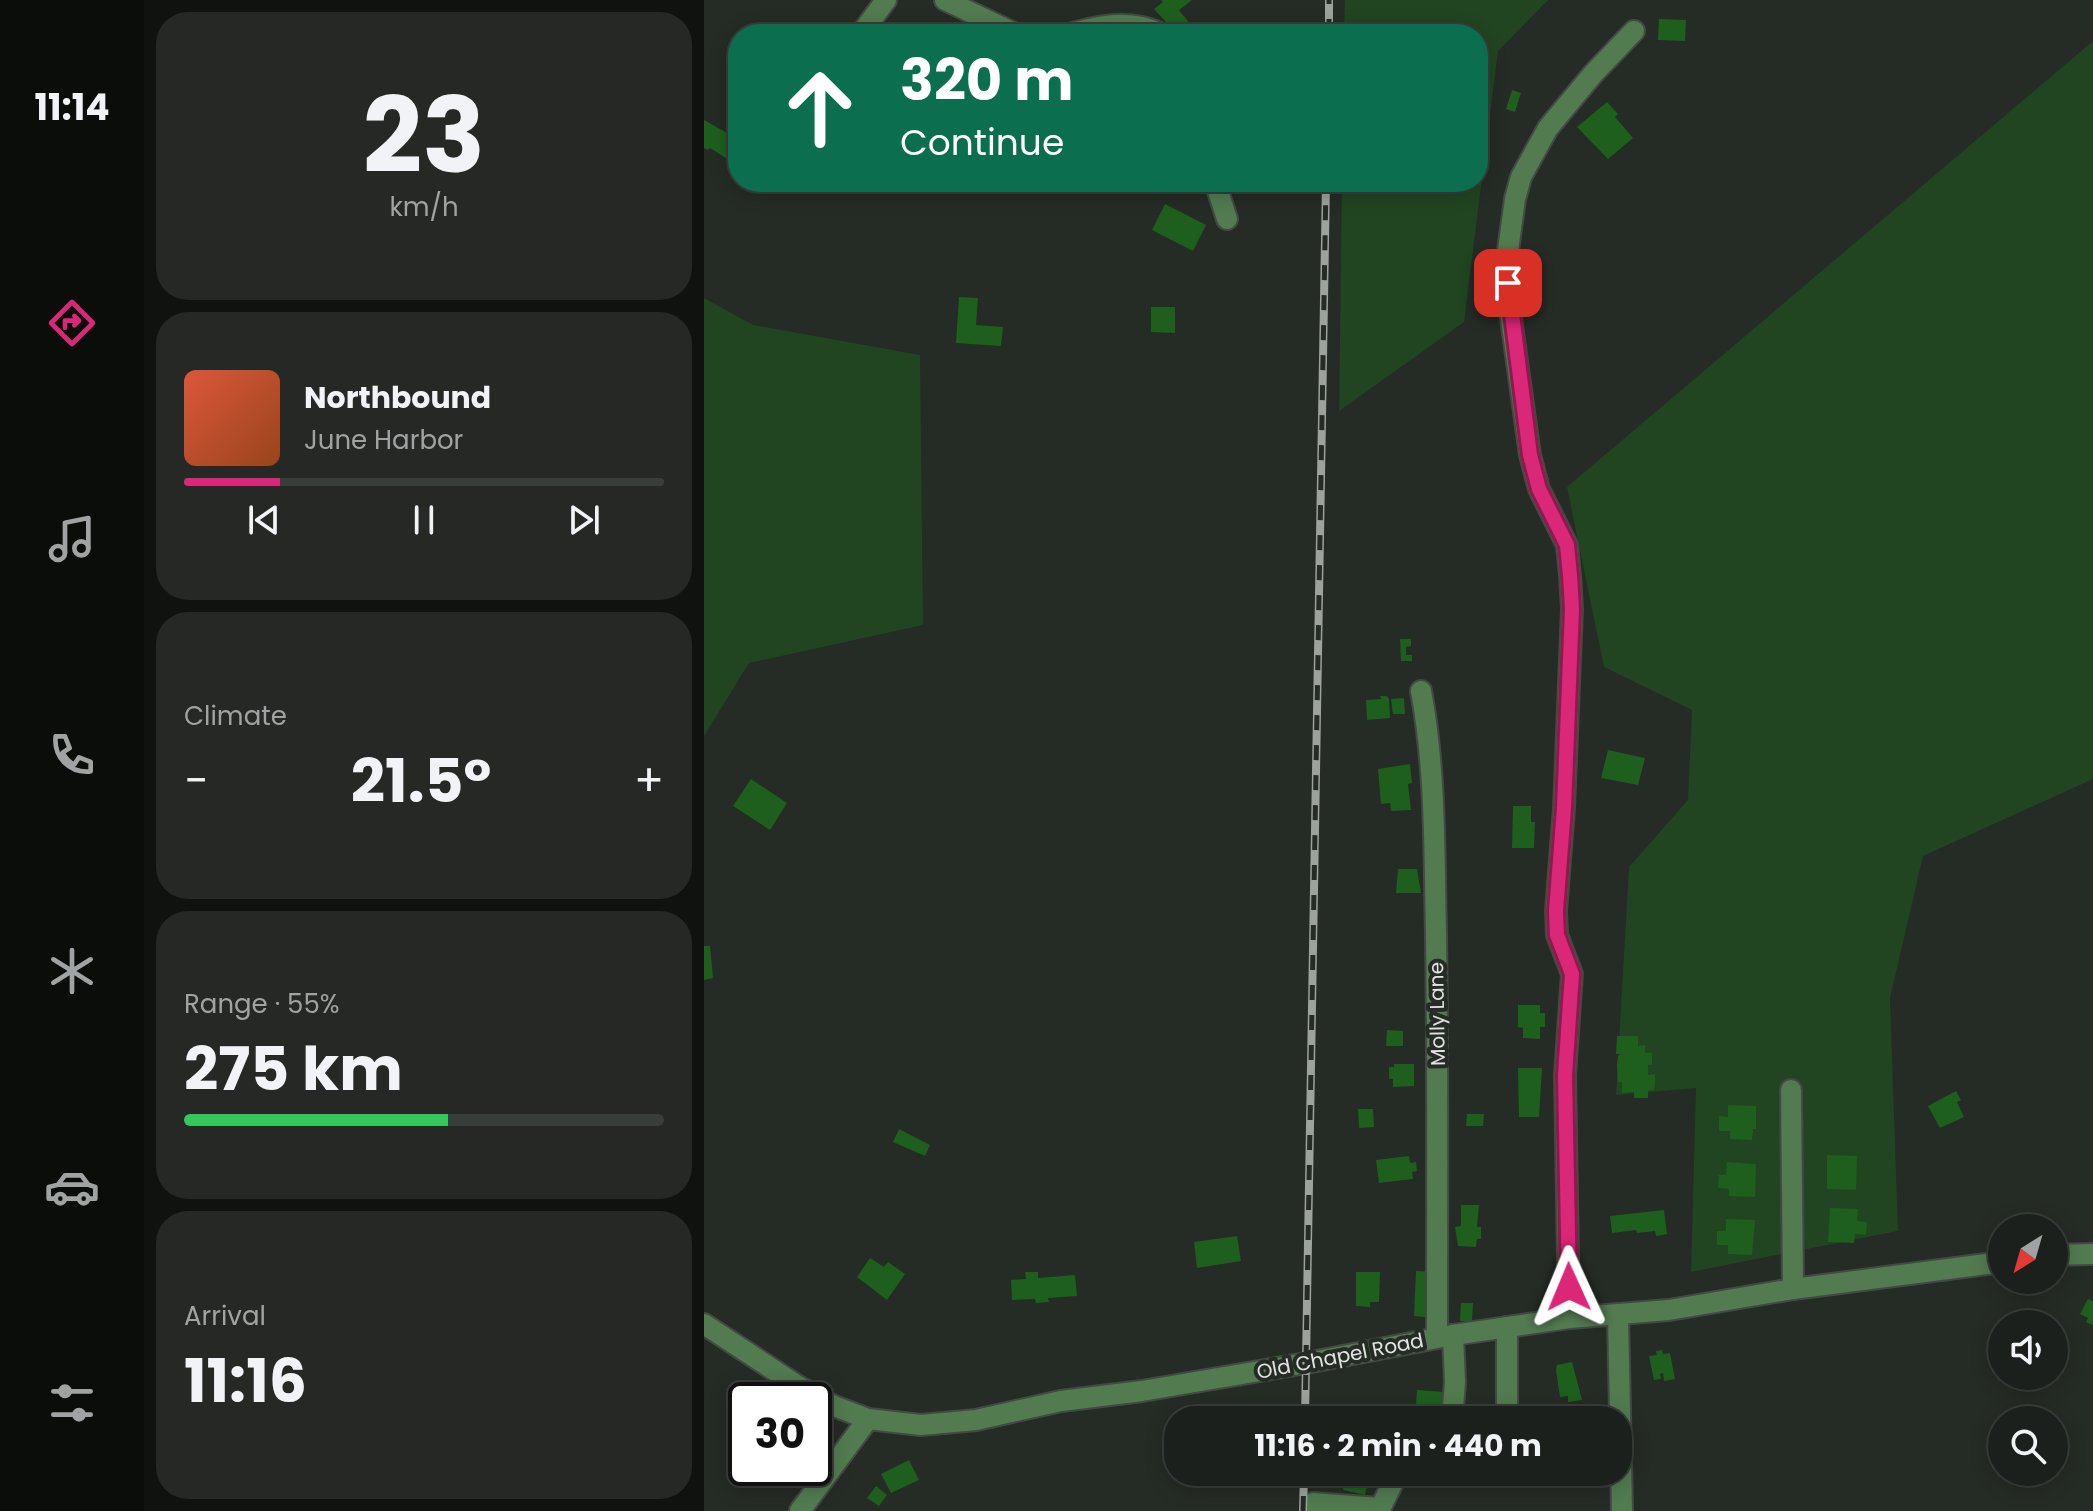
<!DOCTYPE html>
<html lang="en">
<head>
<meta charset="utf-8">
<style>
  :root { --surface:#1c201c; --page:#252825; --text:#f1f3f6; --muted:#a0a3a3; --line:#3a3e3b; --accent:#db2777 }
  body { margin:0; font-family:Poppins,sans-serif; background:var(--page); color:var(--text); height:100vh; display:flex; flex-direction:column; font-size:30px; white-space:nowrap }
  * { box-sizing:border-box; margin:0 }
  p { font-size:26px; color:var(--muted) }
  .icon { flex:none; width:44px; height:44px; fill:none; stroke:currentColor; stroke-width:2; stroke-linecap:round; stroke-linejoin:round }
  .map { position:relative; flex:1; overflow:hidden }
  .panel { display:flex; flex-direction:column; gap:12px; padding:12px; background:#0f120f; width:560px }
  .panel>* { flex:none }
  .hud { position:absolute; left:24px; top:24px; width:760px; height:168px; border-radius:32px; box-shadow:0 4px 20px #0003,0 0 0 2px var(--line); background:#0b6e4f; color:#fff; overflow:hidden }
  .needle { width:52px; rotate:217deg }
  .fabs { position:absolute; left:1284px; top:1214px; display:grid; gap:16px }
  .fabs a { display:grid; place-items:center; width:80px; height:80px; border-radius:50%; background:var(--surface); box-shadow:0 4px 20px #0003,0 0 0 2px var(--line); font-size:40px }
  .speed { position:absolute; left:24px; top:1382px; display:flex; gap:16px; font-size:40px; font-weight:700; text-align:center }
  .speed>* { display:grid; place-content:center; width:104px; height:104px; border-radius:50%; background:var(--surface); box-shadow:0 4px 20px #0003,0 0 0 2px var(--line); line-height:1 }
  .speed .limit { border:4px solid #111; border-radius:12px; background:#fff; color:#111 }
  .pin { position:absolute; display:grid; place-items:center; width:68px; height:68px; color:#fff; margin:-34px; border-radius:16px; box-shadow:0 4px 12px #0006 }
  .me { position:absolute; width:88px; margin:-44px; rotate:359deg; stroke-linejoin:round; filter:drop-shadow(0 0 6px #0008) }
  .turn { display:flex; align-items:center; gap:28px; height:168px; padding:0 40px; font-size:36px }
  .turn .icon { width:104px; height:104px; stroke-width:2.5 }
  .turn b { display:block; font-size:56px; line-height:68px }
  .big { font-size:60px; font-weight:700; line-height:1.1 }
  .panel .tile { flex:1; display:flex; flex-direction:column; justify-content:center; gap:12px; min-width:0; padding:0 28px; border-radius:32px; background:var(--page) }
  .panel .dial { align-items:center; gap:0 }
  .dial b { font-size:104px; line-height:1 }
  .song { display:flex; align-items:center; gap:24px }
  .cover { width:96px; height:96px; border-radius:12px; background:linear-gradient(135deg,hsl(10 70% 55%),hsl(20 70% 35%)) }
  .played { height:8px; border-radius:4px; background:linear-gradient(90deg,var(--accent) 20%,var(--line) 20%) }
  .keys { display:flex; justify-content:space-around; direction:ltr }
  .heat { display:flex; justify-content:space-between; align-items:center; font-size:44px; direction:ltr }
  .charge { height:12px; border-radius:6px; background:linear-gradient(90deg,#34c759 55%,var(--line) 0) }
  .trip { position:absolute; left:460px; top:1406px; width:468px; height:80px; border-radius:32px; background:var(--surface); box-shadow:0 4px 20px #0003,0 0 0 2px var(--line); font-weight:700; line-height:80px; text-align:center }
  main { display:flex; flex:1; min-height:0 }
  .dock { display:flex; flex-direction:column; width:144px; justify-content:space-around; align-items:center; background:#0b0d0b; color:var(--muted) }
  .dock .icon { width:56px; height:56px }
  .dock .active { color:var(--accent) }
  .dock b { font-size:36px; color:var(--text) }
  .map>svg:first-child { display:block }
  .green { fill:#214520 }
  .building { fill:#1e5f1e }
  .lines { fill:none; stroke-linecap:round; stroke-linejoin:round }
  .minor-casing { stroke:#434943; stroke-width:24 }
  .minor { stroke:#527b50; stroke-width:20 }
  .rail-casing { stroke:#9da29d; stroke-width:8 }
  .rail { stroke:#252b25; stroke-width:5; stroke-dasharray:15; stroke-linecap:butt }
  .route-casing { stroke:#8e194d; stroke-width:20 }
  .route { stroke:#db2777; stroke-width:14 }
  .labels { text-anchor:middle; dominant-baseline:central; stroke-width:8; stroke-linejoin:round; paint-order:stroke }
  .street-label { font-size:20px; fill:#e1e5e1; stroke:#252b25 }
</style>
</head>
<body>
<main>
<nav class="dock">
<b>11:14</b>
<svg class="icon active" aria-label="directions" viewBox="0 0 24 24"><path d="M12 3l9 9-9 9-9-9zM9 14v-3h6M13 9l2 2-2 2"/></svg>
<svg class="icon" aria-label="music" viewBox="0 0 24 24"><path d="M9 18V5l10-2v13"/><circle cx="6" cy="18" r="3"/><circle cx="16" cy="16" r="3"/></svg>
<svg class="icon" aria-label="phone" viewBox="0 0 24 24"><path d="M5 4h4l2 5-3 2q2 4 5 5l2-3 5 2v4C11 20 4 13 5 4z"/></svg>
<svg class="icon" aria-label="climate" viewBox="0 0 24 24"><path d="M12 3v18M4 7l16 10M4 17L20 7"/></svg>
<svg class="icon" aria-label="car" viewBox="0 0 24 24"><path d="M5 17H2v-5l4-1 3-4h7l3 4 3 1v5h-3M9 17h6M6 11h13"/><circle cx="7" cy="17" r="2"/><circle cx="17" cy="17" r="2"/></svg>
<svg class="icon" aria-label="filters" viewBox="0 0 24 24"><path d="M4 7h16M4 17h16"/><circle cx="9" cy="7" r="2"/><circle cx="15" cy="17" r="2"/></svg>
</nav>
<section class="panel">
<div class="tile dial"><b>23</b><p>km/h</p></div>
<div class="tile">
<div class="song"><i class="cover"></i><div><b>Northbound</b><p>June Harbor</p></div></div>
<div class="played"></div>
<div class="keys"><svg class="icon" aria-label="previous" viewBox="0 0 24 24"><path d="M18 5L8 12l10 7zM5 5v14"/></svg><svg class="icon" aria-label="pause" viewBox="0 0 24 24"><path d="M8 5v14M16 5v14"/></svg><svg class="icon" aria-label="next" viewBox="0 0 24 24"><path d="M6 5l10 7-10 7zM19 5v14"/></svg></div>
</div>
<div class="tile"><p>Climate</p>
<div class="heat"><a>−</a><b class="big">21.5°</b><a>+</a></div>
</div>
<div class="tile"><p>Range · 55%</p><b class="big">275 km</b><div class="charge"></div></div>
<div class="tile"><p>Arrival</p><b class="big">11:16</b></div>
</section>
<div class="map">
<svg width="1389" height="1511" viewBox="0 0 1389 1511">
  <rect width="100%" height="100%" fill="#252b25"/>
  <g class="green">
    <path d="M 641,0 L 844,0 L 794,51 L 760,322 L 635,411 L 638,182 L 774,182 L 774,34 L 640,34 Z"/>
    <path d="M 1389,41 L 1389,779 L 1219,856 L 1186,998 L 1194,1231 L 987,1272 L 992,1088 L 912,1095 L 925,867 L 984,800 L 988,710 L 900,667 L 863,487 Z"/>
    <path d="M 0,298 L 49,325 L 216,355 L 219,625 L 45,663 L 0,736 Z"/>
  </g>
  <g class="building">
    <path d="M 457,0 L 488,0 L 475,10 L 486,24 L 473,34 L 450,9 L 459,2 Z"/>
    <path d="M 955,19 L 982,20 L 981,41 L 954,40 Z"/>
    <path d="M 808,90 L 817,93 L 811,112 L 802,109 Z"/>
    <path d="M 903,102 L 914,114 L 911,117 L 929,138 L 904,159 L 873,127 Z"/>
    <path d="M 0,120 L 34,139 L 34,146 L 25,160 L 6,148 L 4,150 L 0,148 Z"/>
    <path d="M 461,204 L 502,225 L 489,251 L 448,230 Z"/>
    <path d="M 255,297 L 274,298 L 272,325 L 299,327 L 297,346 L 252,343 Z"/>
    <path d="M 447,307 L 471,307 L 471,333 L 447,332 Z"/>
    <path d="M 696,639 L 707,639 L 707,646 L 702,647 L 702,655 L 708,655 L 708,661 L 697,661 Z"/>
    <path d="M 676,696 L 683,696 L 685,699 L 686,718 L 663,720 L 662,700 L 677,699 Z"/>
    <path d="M 700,698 L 701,714 L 689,714 L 687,699 Z"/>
    <path d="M 904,750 L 941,758 L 934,785 L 897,778 Z"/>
    <path d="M 706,764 L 708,783 L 704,784 L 707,810 L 687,811 L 686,803 L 677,804 L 674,769 Z"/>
    <path d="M 47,779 L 83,803 L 66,830 L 29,806 Z"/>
    <path d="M 809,806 L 827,806 L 827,822 L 831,822 L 830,848 L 808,848 Z"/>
    <path d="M 694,869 L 713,869 L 717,893 L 692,893 Z"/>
    <path d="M 0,946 L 6,946 L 9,978 L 0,980 Z"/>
    <path d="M 814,1005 L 836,1005 L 836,1013 L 841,1013 L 841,1027 L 836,1027 L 836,1039 L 819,1038 L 819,1028 L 814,1027 Z"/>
    <path d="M 683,1030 L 699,1031 L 699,1046 L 682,1046 Z"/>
    <path d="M 913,1036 L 934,1036 L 934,1046 L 941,1045 L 941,1053 L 948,1053 L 948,1065 L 944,1065 L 944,1075 L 951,1074 L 951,1084 L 950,1090 L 944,1090 L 944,1098 L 930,1098 L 930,1092 L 918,1093 L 918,1082 L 914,1082 L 913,1065 L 914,1056 L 918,1054 L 912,1054 Z"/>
    <path d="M 690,1064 L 710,1064 L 710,1086 L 689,1087 L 689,1079 L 685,1079 L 685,1067 L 690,1067 Z"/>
    <path d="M 814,1068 L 838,1068 L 835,1117 L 815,1117 Z"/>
    <path d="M 1252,1091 L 1257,1100 L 1253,1102 L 1260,1117 L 1236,1128 L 1224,1106 Z"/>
    <path d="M 1024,1105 L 1052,1106 L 1052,1129 L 1049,1129 L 1048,1140 L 1026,1139 L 1026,1131 L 1015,1131 L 1015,1116 L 1024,1117 Z"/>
    <path d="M 654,1109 L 669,1109 L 670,1127 L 655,1128 Z"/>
    <path d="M 763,1114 L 780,1114 L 779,1126 L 762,1126 Z"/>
    <path d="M 195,1129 L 226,1145 L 221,1156 L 189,1142 Z"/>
    <path d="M 1123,1155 L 1153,1156 L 1152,1190 L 1123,1189 Z"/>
    <path d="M 705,1156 L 706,1163 L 712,1162 L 713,1171 L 708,1172 L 709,1179 L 675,1183 L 672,1160 Z"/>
    <path d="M 1023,1162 L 1052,1164 L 1051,1197 L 1025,1196 L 1025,1189 L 1014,1188 L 1015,1175 L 1022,1175 Z"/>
    <path d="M 757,1205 L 775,1205 L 773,1227 L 777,1227 L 777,1239 L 773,1239 L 772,1247 L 754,1246 L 751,1227 L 757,1226 Z"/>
    <path d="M 1126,1208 L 1154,1209 L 1153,1221 L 1163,1222 L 1162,1235 L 1151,1234 L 1150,1243 L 1124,1242 Z"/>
    <path d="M 960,1210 L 963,1234 L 952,1236 L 951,1231 L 933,1233 L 932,1230 L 908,1233 L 906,1216 Z"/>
    <path d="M 1022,1219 L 1051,1220 L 1048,1255 L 1024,1254 L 1024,1245 L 1013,1245 L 1013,1231 L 1022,1231 Z"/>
    <path d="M 533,1236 L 537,1261 L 493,1268 L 490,1242 Z"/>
    <path d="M 166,1258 L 180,1267 L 184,1262 L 201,1274 L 183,1300 L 153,1277 Z"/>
    <path d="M 712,1271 L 732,1272 L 730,1318 L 710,1316 Z"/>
    <path d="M 321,1272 L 334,1272 L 334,1278 L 371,1275 L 373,1296 L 344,1298 L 345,1302 L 332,1303 L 331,1299 L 308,1300 L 307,1280 L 322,1279 Z"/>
    <path d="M 652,1272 L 676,1272 L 675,1302 L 666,1302 L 666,1307 L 652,1306 Z"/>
    <path d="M 1384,1299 L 1389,1301 L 1389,1325 L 1382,1322 L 1384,1318 L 1376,1314 Z"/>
    <path d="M 757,1303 L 769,1303 L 768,1321 L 756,1321 Z"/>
    <path d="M 958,1350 L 959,1354 L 966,1353 L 971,1379 L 960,1381 L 959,1373 L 956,1374 L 957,1379 L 950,1380 L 945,1356 L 953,1355 L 952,1351 Z"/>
    <path d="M 868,1362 L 878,1400 L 864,1402 L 864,1396 L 856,1397 L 852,1370 L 853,1365 Z"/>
    <path d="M 713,1390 L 740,1392 L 738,1420 L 719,1420 L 720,1405 L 712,1404 Z"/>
    <path d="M 205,1460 L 215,1480 L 187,1493 L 177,1474 Z"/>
    <path d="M 640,1482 L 663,1486 L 661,1495 L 639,1490 Z"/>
    <path d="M 172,1486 L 183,1495 L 175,1506 L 163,1498 Z"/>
  </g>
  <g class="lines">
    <g class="minor-casing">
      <g id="minor">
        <path d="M 241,0 L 312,34"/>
        <path d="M 157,34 L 182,0"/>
        <path d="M 365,34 C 398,25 426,19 458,34"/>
        <path d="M 511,182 L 523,219"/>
        <path d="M 717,691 C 732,771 730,853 732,934 C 734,1069 733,1203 733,1337"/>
        <path d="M 1087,1090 L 1089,1289"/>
        <path d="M 1350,1255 L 1389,1254"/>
        <path d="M 914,1314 L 918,1511"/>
        <path d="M 865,1318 L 861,1075 L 868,974 L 853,935 L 852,911 L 860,808 L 868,609 L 866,575 L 863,545 L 835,489 L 826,455 L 804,297 L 803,258 L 811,199 L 817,177 L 844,128 L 889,74 L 930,31"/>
        <path d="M 0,1324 L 94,1386 L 130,1406 L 164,1419 L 217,1425 L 272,1420 L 357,1401 L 438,1391 L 602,1363 L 749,1335 L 865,1318 L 965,1310 L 1089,1289 L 1298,1262"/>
        <path d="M 748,1420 L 751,1382 L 749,1335"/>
        <path d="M 792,1420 L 803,1415 L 803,1327"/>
        <path d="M 96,1511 L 164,1419"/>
        <path d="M 609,1511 L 609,1503 L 675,1508"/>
        <path d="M 675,1511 L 694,1472"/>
      </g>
    </g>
    <use href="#minor" class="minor"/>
    <g class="rail-casing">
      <g id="rail">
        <path d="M 625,34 L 625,0"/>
        <path d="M 601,1420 L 622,182"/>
        <path d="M 599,1511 L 600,1472"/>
      </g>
    </g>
    <use href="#rail" class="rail"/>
  </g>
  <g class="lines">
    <g class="route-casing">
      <path id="route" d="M 804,283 L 826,455 L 835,489 L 863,545 L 866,575 L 868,609 L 860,808 L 852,911 L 853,935 L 868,974 L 861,1075 L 865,1287"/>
    </g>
    <use href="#route" class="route"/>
  </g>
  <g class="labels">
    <g class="street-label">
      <text transform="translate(733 1014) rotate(-91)">Molly Lane</text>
      <text transform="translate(636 1356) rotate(-11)">Old Chapel Road</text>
    </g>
  </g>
</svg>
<div class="fabs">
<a><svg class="needle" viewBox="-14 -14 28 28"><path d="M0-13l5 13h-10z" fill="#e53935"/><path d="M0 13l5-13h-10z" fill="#a0a3a3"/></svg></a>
<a><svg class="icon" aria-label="sound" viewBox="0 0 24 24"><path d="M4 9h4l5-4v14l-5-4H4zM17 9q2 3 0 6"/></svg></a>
<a><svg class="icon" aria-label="search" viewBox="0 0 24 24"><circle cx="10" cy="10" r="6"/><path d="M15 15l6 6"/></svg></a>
</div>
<div class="speed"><div class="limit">30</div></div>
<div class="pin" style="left:804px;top:283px;background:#d93025"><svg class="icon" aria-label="arrive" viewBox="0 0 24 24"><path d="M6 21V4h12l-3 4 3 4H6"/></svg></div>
<svg class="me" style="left:865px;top:1287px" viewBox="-20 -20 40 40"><path d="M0-17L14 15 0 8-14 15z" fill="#db2777" stroke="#fff" stroke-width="4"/></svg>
<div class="trip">11:16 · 2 min · 440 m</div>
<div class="hud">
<div class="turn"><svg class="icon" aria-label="ahead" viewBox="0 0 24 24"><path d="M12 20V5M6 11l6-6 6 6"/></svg><div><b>320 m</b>Continue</div></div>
</div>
</div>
</main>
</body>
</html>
